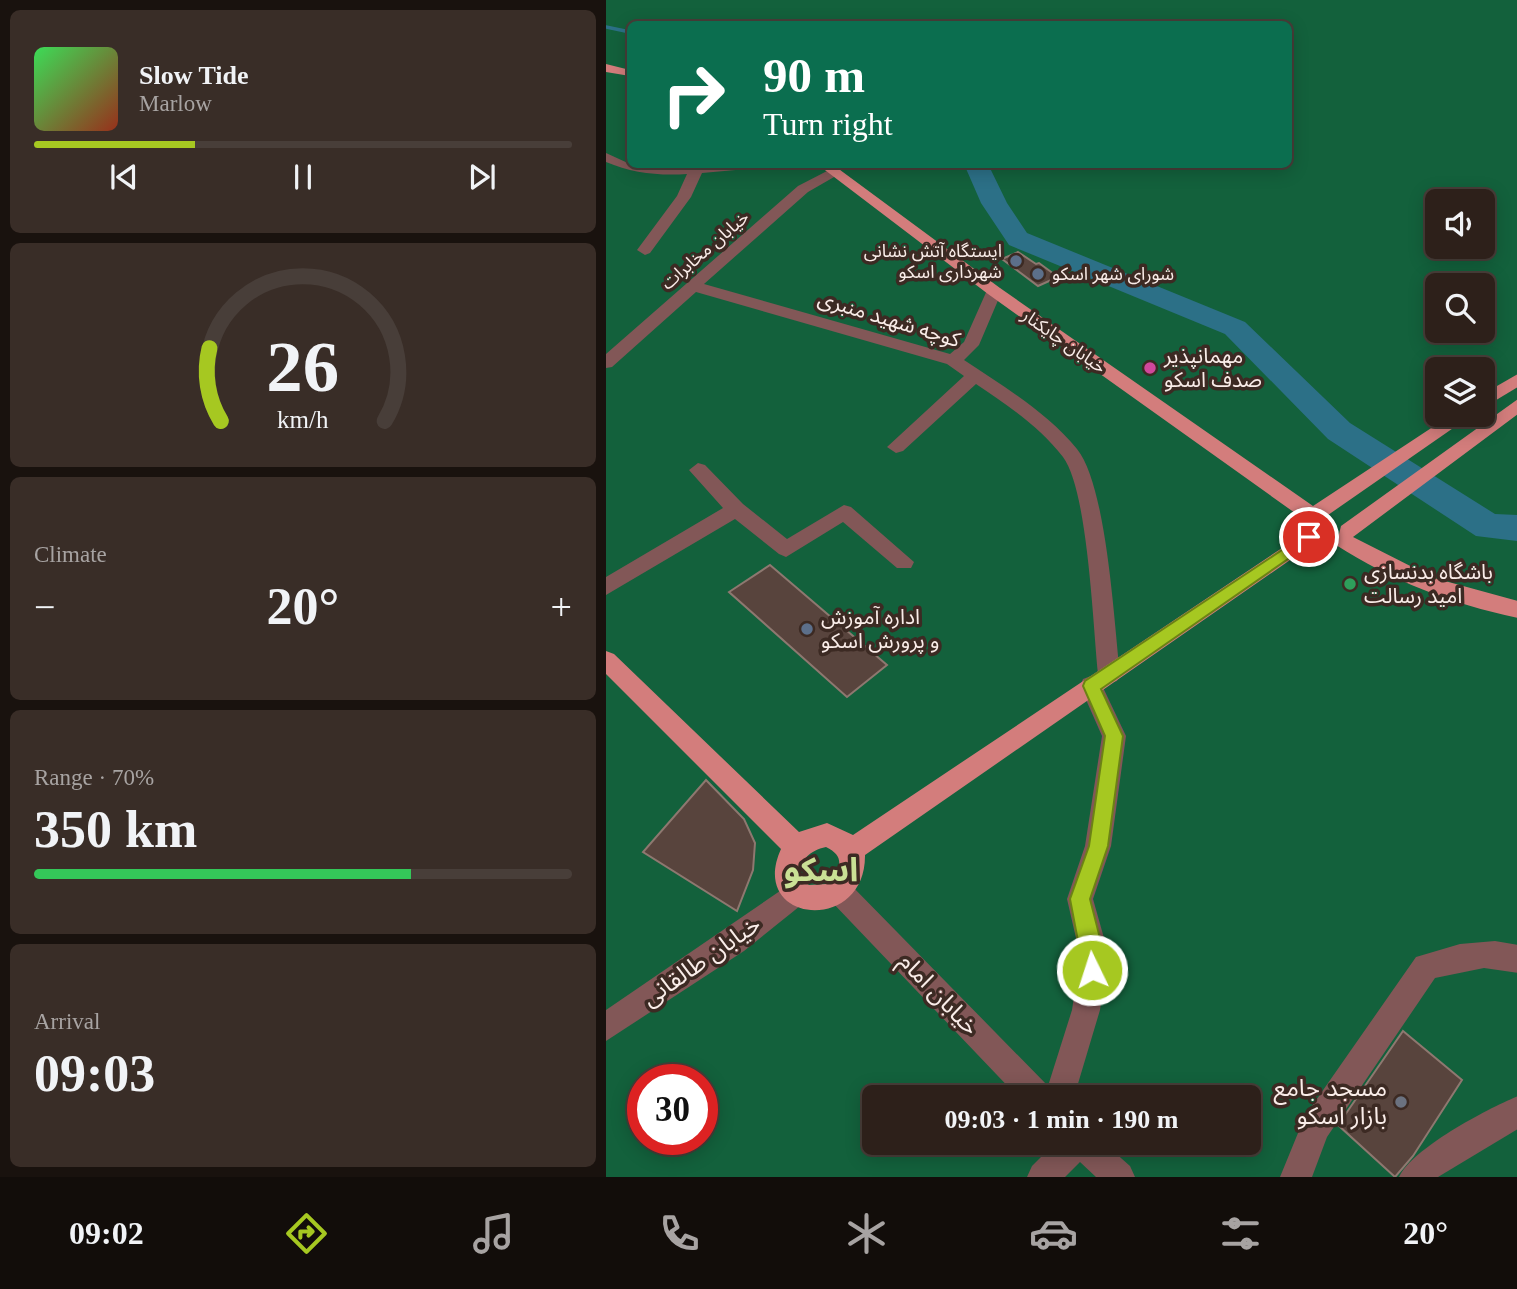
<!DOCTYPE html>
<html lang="en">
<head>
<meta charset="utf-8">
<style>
  :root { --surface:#2d201a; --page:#392d27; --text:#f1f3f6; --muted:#a7a3a2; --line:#483e39; --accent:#a6c821 }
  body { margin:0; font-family:"Times New Roman","Noto Sans Arabic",serif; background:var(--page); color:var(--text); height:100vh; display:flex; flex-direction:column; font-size:26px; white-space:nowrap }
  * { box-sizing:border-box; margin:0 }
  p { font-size:23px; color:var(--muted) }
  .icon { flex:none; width:38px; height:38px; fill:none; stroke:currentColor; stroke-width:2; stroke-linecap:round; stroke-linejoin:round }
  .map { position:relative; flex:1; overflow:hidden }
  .sheet { display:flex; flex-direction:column; gap:10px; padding:10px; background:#19120e; width:606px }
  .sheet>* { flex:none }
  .hud { position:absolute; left:21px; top:21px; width:665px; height:147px; border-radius:10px; box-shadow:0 4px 18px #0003,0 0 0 2px var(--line); background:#0b6e4f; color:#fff; overflow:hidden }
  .buttons { position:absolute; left:819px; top:189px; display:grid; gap:14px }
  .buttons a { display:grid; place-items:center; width:70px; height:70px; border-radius:10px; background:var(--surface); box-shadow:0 4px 18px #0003,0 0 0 2px var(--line); font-size:35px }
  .speed { position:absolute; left:21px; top:1064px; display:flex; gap:14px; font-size:35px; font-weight:700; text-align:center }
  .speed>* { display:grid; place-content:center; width:91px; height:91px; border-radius:50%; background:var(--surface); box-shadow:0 4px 18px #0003,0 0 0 2px var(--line); line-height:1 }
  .speed .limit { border:10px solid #d22; background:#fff; color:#111 }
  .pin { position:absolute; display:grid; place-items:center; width:60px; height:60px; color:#fff; margin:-30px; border:4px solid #fff; border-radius:50%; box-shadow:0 2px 7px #0007 }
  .me { position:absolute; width:77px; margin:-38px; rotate:356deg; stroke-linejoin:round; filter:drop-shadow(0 0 5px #0008) }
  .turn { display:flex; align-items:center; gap:24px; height:147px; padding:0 21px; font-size:32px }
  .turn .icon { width:91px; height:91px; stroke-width:2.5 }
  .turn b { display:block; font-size:49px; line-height:60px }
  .big { font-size:52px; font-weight:700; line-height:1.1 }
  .sheet .card { flex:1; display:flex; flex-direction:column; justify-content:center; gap:10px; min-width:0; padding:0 24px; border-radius:10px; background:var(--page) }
  .sheet .dial { align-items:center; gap:0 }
  .dial svg { height:182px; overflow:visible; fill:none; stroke:var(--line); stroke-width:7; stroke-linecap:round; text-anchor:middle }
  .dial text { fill:var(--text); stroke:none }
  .song { display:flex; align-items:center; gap:21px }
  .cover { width:84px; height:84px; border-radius:10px; background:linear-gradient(135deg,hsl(130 70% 55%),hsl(10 70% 35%)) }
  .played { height:7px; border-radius:4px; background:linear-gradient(90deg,var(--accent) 30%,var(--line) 30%) }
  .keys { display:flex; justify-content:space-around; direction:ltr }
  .heat { display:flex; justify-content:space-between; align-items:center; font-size:38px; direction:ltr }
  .charge { height:10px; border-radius:5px; background:linear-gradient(90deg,#34c759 70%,var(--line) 0) }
  .trip { position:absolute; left:256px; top:1085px; width:399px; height:70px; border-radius:10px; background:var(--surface); box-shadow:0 4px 18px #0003,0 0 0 2px var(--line); font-weight:700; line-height:70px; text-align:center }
  .menu { display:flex; height:112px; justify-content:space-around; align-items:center; background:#120d0a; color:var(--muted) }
  .menu .icon { width:49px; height:49px }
  .menu .current { color:var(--accent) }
  .menu b { font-size:32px; color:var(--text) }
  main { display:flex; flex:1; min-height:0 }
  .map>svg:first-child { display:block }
  .green { fill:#13613c; fill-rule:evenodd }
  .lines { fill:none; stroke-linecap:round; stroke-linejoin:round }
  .stream { stroke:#2c7087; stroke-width:3.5 }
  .river { fill:#2c7087; fill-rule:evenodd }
  .building { fill:#58443d; stroke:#8e7870; stroke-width:2 }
  .minor { fill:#825757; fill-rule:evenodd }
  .major { fill:#d37d7c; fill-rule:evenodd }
  .route { fill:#a6c821; stroke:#6c8215; stroke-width:2 }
  .service-dot { fill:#5c6f8a; stroke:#3c2a23; stroke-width:2.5 }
  .hotel-dot { fill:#d1479c; stroke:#3c2a23; stroke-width:2.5 }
  .leisure-dot { fill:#2e9e5b; stroke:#3c2a23; stroke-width:2.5 }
  .worship-dot { fill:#6b7280; stroke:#3c2a23; stroke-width:2.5 }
  .labels { text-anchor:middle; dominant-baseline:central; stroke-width:7; stroke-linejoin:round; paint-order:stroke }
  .far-street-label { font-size:18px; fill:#faede9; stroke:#3c2a23 }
  .far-poi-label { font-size:18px; fill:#faede9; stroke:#3c2a23; text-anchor:end }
  .street-label { font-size:21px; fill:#faede9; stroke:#3c2a23 }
  .poi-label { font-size:21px; fill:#faede9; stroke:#3c2a23; text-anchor:start }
  .near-street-label { font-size:24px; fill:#faede9; stroke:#3c2a23 }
  .near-poi-label { font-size:24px; fill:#faede9; stroke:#3c2a23; text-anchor:end }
  .near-district-label { font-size:33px; font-weight:bold; fill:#cae095; stroke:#3c2a23 }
</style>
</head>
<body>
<main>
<section class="sheet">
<div class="card">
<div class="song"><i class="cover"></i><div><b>Slow Tide</b><p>Marlow</p></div></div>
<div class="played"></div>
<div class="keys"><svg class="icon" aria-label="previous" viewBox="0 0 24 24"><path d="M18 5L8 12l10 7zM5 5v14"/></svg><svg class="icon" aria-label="pause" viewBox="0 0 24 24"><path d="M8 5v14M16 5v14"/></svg><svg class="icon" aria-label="next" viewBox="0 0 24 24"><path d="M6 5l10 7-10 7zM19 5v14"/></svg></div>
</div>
<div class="card dial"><svg viewBox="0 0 100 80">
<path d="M14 69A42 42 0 1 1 86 69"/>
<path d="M14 69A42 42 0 0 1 9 37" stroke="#a6c821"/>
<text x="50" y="56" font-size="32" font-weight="700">26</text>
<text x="50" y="72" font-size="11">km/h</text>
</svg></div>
<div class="card"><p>Climate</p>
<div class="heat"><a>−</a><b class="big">20°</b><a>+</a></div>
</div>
<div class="card"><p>Range · 70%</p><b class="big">350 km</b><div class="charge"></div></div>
<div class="card"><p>Arrival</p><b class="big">09:03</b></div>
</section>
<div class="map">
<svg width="912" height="1177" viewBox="0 0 912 1177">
  <rect width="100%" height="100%" fill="#3c2a23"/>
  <path class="green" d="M 0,0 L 911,0 L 911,1177 L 0,1177 ZM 24,24 L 682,24 L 682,164 L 24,164 ZM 831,201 L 877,201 L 877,247 L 831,247 ZM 831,285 L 877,285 L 877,331 L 831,331 ZM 831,369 L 877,369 L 877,415 L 831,415 ZM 37,1080 L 96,1080 L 96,1139 L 37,1139 ZM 268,1097 L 642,1097 L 642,1143 L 268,1143 Z"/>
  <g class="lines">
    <path class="stream" d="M 0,27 L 24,32"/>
    <path class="river" d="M 358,164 L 382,164 L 401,203 L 421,233 L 639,322 L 744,423 L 889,514 L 912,515 L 912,541 L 870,536 L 722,439 L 619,334 L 403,245 L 375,203 Z"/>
  </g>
  <g class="building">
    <path d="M 412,252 L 430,264 L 433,263 L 452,277 L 432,286 L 396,259 Z"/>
    <path d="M 164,565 L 281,665 L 241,697 L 123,592 Z"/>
    <path d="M 100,780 L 138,819 L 149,843 L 147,870 L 131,911 L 37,852 Z"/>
    <path d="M 797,1031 L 856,1080 L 807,1156 L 789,1177 L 732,1125 Z"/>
  </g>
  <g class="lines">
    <g class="minor">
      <path d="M 0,153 L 24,164 L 158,164 L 152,168 L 96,173 L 85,197 L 44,253 L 39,255 L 31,250 L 71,196 L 81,174 C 53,176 26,173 0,162 Z"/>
      <path d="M 223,170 L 235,173 L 202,192 L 98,284 L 344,354 L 358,342 L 382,288 L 394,288 L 396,291 L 373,345 L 358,360 C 397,386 441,412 471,449 C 501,486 508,623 514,674 L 511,681 L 503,683 L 495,681 L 492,674 C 487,627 482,490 457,457 C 434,427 400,404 370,384 L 297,451 L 290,453 L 281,447 L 358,376 L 341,364 L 90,292 L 6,367 L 0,368 L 0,354 L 192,186 Z"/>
      <path d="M 92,463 L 99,465 L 137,504 L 181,539 L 238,505 L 245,507 L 308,562 L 305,568 L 291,568 L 237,522 L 180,557 L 173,554 L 129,519 L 0,595 L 0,577 L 117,508 L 83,470 Z"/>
      <path d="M 485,676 L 493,679 L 520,736 L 505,846 L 487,899 L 498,938 L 500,970 L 494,1010 L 468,1097 L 412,1097 L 224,900 L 220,891 L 224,882 L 233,878 L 242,882 L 442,1086 L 466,1010 L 472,970 L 470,938 L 461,899 L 479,846 L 496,736 L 474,686 L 477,679 Z"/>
      <path d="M 190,880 L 199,884 L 203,893 L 199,902 L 138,951 L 0,1041 L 0,1010 Z"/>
      <path d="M 889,941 L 912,945 L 912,973 L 878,968 L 829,978 L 721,1137 L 706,1177 L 674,1177 L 699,1116 L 810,957 L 854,944 Z"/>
      <path d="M 912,1096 L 912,1129 L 832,1177 L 793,1177 C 805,1149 882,1108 912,1096 Z"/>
      <path d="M 449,1143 L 498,1143 L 524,1166 L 529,1177 L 490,1177 L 474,1162 L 459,1177 L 421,1177 L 426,1166 Z"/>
    </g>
    <g class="major">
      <path d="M 0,64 L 24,70 L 24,76 L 0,72 Z"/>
      <path d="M 211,164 L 226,164 L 394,288 L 707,506 L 845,415 L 866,415 L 722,515 L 703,520 L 696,518 L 382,294 Z"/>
      <path d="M 912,374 L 912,387 L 877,408 L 877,394 Z"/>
      <path d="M 912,399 L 912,414 L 747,537 L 828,578 L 912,601 L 912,618 C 846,604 786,581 730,545 L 727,540 L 733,534 L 735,526 Z"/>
      <path d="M 703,530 L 710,532 L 713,537 L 710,542 L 259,855 C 260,935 141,924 175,849 L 0,674 L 0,651 L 8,654 L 193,832 L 221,823 L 247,835 ZM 220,847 C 241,857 234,871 220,884 L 203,885 L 195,879 C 193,861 202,851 220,847 Z"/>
    </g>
  </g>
  <path class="route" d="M 703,532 L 710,537 L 708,541 L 495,689 L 517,736 L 502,846 L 484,899 L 494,938 L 496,970 L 493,978 L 486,981 L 479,978 L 464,899 L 483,846 L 499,736 L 477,686 L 479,681 Z"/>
  <g class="service-dot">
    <circle cx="410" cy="261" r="7"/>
    <circle cx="432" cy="274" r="7"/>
    <circle cx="201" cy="629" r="7"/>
  </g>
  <circle class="hotel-dot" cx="544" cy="368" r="7"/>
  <circle class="leisure-dot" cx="744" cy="584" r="7"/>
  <circle class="worship-dot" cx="795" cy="1102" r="7"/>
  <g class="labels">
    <g class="far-street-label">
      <text transform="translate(99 250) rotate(-41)">خیابان مخابرات</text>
      <text transform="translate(458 341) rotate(35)">خیابان چایکنار</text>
    </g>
    <g class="far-poi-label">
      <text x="396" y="251">ایستگاه آتش نشانی<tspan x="396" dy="21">شهرداری اسکو</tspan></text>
      <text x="446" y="274" text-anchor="start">شورای شهر اسکو</text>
    </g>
    <g class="street-label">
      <text transform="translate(283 319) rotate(17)">کوچه شهید منبری</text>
    </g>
    <g class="poi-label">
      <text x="558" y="356">مهمانپذیر<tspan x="558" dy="24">صدف اسکو</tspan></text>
      <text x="758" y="572">باشگاه بدنسازی<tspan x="758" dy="24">امید رسالت</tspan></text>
      <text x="215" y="617">اداره آموزش<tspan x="215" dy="24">و پرورش اسکو</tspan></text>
    </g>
    <g class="near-street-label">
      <text transform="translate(95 961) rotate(-35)">خیابان طالقانی</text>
      <text transform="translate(333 994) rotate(46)">خیابان امام</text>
    </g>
    <g class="near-poi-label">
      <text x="781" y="1088">مسجد جامع<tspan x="781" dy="28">بازار اسکو</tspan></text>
    </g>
    <g class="near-district-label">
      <text x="215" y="870">اسکو</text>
    </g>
  </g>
</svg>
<div class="buttons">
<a><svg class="icon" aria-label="sound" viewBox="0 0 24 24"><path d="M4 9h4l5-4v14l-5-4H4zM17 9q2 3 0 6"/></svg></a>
<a><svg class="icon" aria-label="search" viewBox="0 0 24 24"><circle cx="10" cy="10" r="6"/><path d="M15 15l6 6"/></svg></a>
<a><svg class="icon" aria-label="layers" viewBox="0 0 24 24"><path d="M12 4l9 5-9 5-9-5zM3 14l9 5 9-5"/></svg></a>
</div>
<div class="speed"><div class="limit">30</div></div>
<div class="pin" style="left:703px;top:537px;background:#d93025"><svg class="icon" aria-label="arrive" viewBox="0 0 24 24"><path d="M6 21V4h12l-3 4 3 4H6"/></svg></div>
<svg class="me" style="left:486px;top:970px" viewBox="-20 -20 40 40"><circle r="17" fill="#a6c821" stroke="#fff" stroke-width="3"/><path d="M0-11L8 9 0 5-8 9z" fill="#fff"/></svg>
<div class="trip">09:03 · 1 min · 190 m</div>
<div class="hud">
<div class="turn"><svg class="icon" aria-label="right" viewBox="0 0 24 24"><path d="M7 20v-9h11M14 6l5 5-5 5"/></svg><div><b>90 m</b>Turn right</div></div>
</div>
</div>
</main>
<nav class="menu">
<b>09:02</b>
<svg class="icon current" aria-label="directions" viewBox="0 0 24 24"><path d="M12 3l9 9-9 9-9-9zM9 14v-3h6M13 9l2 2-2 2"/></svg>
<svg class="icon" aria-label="music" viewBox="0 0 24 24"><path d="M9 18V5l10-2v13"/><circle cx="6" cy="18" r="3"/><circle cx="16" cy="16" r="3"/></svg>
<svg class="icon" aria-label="phone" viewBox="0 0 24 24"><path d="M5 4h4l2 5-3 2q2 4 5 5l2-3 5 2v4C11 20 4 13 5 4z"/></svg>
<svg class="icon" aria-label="climate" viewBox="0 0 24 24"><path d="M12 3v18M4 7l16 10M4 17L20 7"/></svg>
<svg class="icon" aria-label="car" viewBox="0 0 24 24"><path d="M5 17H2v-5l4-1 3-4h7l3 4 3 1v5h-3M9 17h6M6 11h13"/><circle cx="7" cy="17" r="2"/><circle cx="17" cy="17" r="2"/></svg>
<svg class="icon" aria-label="filters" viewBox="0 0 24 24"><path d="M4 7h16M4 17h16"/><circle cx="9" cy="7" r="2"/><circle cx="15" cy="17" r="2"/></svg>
<b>20°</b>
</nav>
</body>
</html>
